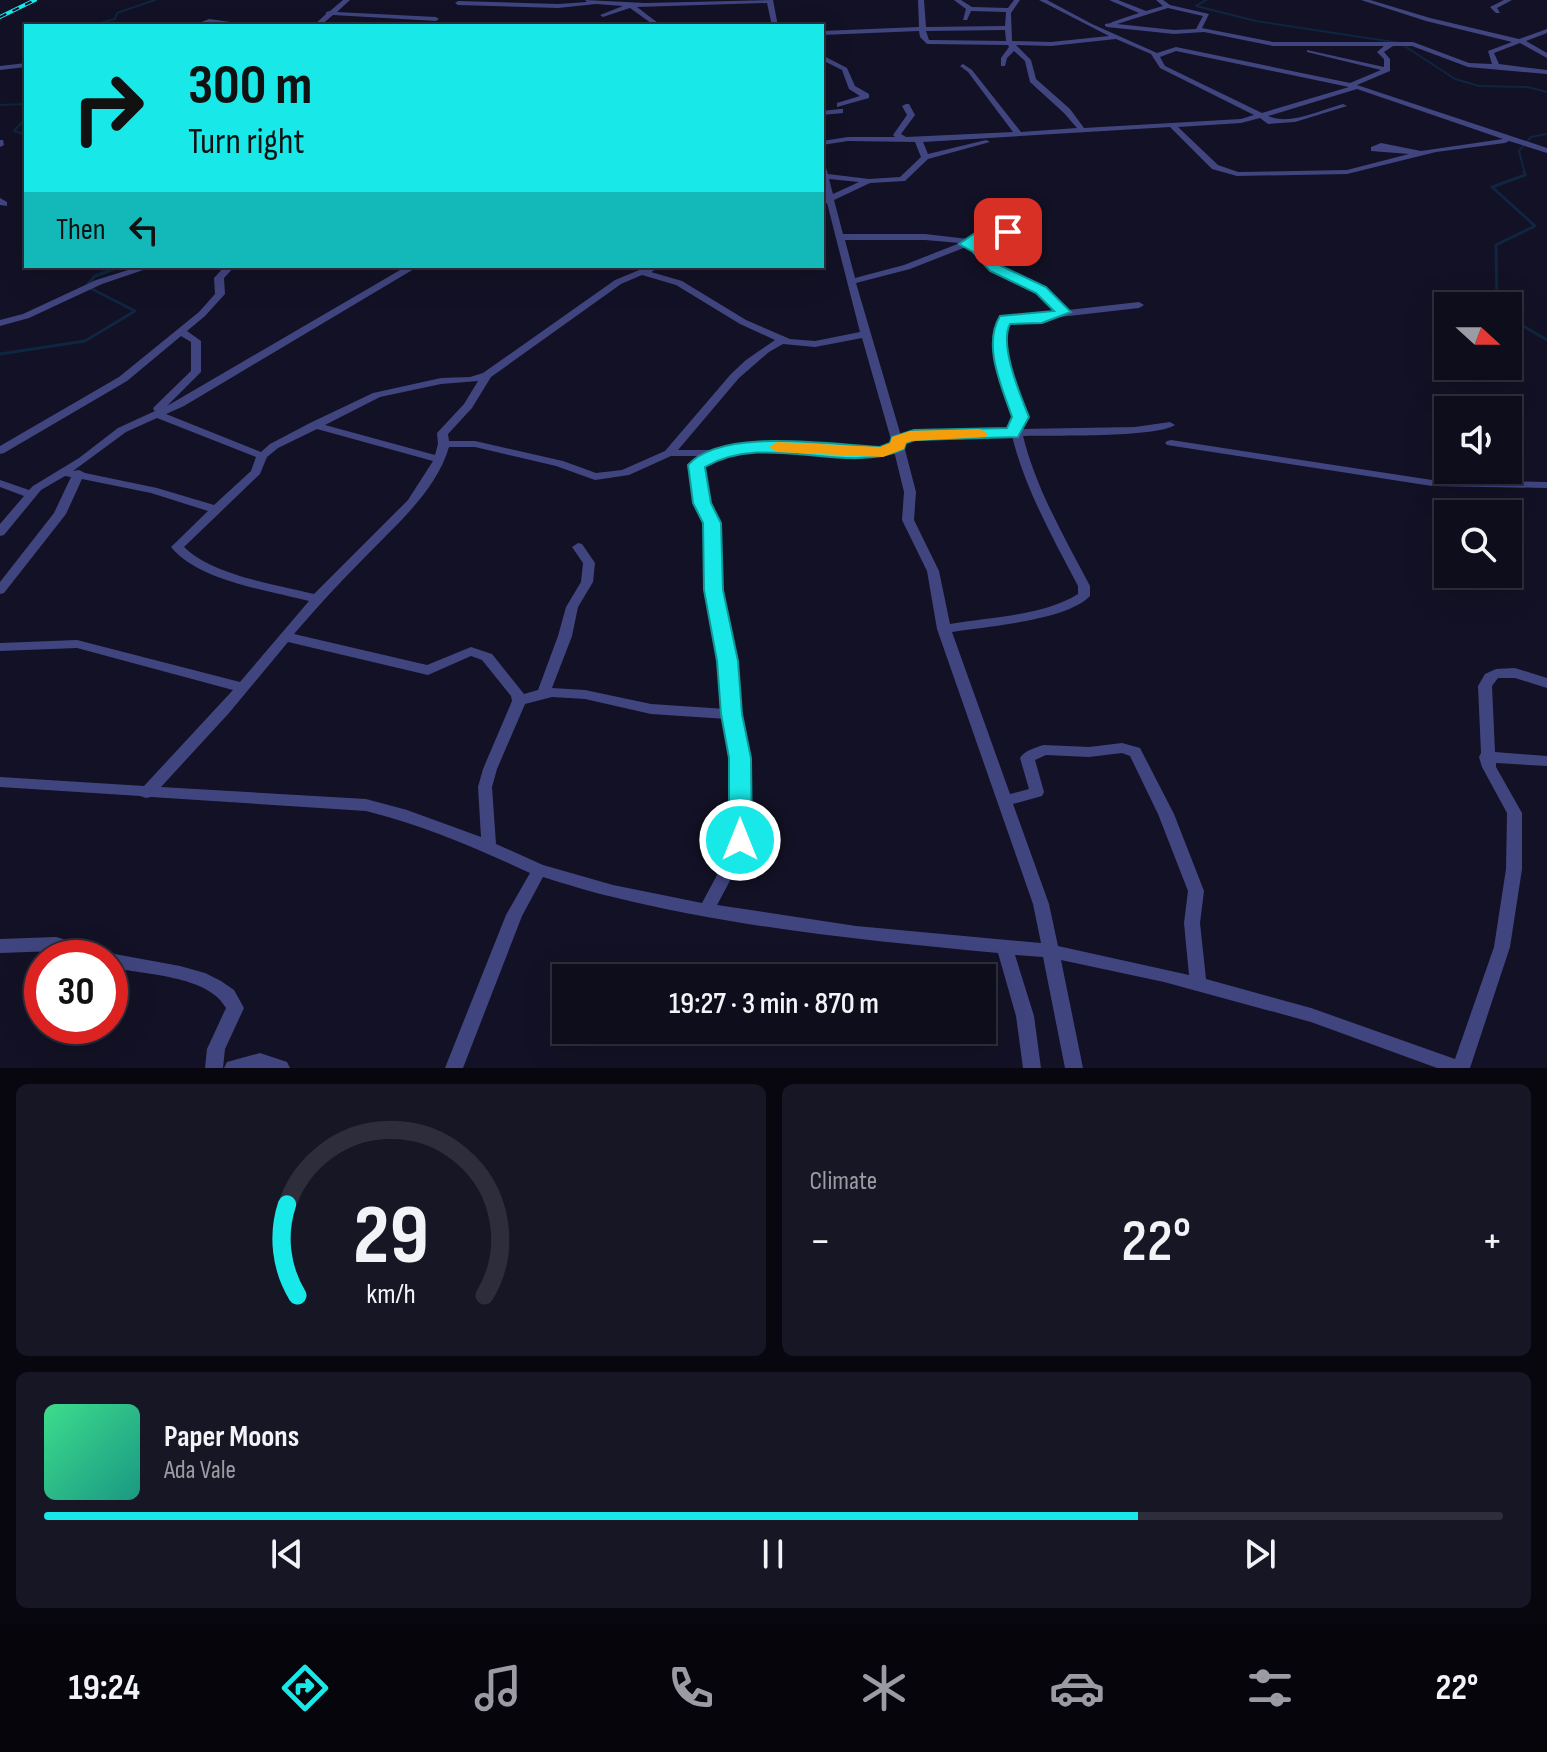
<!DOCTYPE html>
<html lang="en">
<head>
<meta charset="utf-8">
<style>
  :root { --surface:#0e0d1c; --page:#171625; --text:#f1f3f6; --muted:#9b9ca3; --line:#2e2d3b; --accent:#18e8e7 }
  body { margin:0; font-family:"Sofia Sans Condensed",sans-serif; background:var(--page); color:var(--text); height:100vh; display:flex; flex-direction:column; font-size:30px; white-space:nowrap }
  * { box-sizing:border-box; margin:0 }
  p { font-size:26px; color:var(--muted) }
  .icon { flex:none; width:44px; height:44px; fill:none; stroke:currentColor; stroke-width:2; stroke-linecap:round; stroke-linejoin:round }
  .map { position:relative; height:1068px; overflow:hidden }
  .panel { display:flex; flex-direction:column; gap:16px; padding:16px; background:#08070f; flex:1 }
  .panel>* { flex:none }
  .banner { position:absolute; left:24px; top:24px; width:800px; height:244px; border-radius:0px; box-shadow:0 8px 32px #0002,0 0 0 2px var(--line); background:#18e8e7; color:#111; overflow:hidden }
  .needle { width:52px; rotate:111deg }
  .tools { position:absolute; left:1434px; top:292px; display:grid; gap:16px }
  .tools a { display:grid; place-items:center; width:88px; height:88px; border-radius:0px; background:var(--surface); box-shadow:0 8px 32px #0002,0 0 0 2px var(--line); font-size:40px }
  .speed { position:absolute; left:24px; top:940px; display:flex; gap:16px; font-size:40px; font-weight:700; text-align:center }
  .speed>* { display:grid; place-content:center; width:104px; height:104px; border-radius:50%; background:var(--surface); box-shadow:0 8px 32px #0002,0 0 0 2px var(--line); line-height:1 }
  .speed .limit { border:12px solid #d22; background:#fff; color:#111 }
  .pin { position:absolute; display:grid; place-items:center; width:68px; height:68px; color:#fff; margin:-34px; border-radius:16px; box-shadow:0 4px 12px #0006 }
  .me { position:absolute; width:88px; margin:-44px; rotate:0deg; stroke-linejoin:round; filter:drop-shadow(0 0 6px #0008) }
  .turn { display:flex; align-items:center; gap:28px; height:168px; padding:0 32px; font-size:36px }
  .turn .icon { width:104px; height:104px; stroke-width:2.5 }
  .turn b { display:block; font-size:56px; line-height:68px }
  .then { display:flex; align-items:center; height:76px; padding:0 32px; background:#0003; gap:16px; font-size:30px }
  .big { font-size:60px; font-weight:600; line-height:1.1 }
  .panel .tile { flex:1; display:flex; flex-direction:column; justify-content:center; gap:12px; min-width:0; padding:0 28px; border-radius:12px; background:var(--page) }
  .panel .dial { align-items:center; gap:0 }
  .dial svg { height:208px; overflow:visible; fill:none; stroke:var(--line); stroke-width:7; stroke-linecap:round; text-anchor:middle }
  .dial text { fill:var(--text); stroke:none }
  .song { display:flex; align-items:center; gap:24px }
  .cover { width:96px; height:96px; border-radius:12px; background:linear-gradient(135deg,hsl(150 70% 55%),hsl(170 70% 35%)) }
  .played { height:8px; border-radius:4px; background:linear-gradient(90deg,var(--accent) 75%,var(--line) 75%) }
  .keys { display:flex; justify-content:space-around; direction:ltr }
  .heat { display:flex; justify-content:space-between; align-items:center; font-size:44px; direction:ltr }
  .panel .tiles { flex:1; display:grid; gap:16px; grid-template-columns:1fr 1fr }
  .tile:last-child { grid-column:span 2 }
  .trip { position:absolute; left:552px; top:964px; width:444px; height:80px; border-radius:0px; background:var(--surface); box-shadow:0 8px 32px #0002,0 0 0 2px var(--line); font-weight:600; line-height:80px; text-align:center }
  .dock { display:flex; height:128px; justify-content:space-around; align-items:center; background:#06050b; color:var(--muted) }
  .dock .icon { width:56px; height:56px }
  .dock .selected { color:var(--accent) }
  .dock b { font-size:36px; color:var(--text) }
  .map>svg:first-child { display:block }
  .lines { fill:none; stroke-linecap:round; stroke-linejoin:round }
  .stream-far1 { stroke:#0f2640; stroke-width:2 }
  .stream { stroke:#0f2640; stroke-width:3 }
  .minor { fill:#41457f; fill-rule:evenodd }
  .rail-casing { stroke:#18e8e7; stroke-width:4 }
  .rail { stroke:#131125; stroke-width:2; stroke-dasharray:7; stroke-linecap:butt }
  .route { fill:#18e8e7; stroke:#109796; stroke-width:2 }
  .slow { fill:#f59e0b }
</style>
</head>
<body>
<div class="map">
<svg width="1547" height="1068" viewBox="0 0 1547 1068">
  <rect width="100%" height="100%" fill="#131125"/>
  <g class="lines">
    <g class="stream-far1">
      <path d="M 1206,0 L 1196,6 L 1256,21 L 1400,43 L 1455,79 L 1479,86 L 1528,87 L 1547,92"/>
      <path d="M 100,26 L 97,24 L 115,19 L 117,13 L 155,0"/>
      <path d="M 0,105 L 26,104"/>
      <path d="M 26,118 L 14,131 L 26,135"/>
      <path d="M 1525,174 L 1519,151 L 1531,137 L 1547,134"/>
    </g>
    <g class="stream">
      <path d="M 1497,306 L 1496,245 L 1535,226 L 1492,187 L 1525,175 L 1524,172"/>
      <path d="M 1508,317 L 1547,340"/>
      <path d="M 0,354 L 85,341 L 135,311 L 86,286 L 95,276 L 122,266"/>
    </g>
    <g class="minor">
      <path d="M 343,0 L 350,0 L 337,12 L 436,17 L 439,19 L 436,21 L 333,15 L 320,26 L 313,26 L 326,14 L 326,12 L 330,11 Z"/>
      <path d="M 585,0 L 645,3 L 773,0 L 778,26 L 772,26 L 767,3 L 637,7 L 662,26 L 655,26 L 630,8 L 603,17 L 600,15 L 623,6 L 596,4 L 558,8 L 458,5 L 455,3 L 458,1 L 558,4 L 587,2 Z"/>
      <path d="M 918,0 L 924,0 L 926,27 L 1005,26 L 1006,12 L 971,11 L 967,20 L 963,20 L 966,9 L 954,0 L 961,0 L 972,7 L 1008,8 L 1014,0 L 1020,0 L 1011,13 L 1012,41 L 1051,42 L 1109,36 L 1039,0 L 1047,0 L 1092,24 L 1157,53 L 1176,47 L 1350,83 L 1381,70 L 1307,52 L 1307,50 L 1384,67 L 1384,59 L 1377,52 L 1384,46 L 1273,46 L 1204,32 L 1174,34 L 1107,27 L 1105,26 L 1105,24 L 1111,23 L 1112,22 L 1139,13 L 1109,0 L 1118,0 L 1146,11 L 1163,6 L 1156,0 L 1163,0 L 1170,5 L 1209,14 L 1202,28 L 1273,42 L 1413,42 L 1469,63 L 1492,64 L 1488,51 L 1512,42 L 1426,21 L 1361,0 L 1370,0 L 1430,18 L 1519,39 L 1547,29 L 1547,33 L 1526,41 L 1547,53 L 1547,58 L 1520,43 L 1494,53 L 1499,64 L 1547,70 L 1547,74 L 1468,67 L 1412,46 L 1393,46 L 1384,52 L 1390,59 L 1390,71 L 1357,85 L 1547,148 L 1547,153 L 1509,141 L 1505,143 L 1436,152 L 1347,174 L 1237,176 L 1212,169 L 1170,127 L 923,142 L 928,154 L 986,140 L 990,142 L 928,159 L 905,181 L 870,183 L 834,200 L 843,234 L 925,234 L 968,239 L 988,231 L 1010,228 L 1031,233 L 1038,238 L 1038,242 C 1030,241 1027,237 1019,235 C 1003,230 986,236 972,244 L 998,266 L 1050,293 L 1068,310 L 1139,302 L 1144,305 L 1139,308 L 1007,323 C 998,355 1015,387 1025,417 L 1020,429 L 1135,427 L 1170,422 L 1175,425 C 1154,438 1054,435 1023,436 C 1036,489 1065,538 1090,586 L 1090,596 C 1066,621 987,626 952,632 L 1010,794 L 1029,789 L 1020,758 C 1024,751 1036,747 1044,745 L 1089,747 L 1122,743 L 1140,748 L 1174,814 L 1204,891 L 1200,923 L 1206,979 L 1311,1008 L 1455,1059 L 1494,947 L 1506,869 L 1507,813 L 1482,767 L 1479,757 L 1481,753 L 1478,686 L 1485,674 L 1496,669 L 1515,668 L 1547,678 L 1547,688 L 1515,678 L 1498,678 L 1492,686 L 1495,752 L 1547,756 L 1547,766 L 1496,763 L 1496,767 L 1522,813 L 1522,869 L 1510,947 L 1470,1068 L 1437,1068 L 1311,1022 L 1164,982 L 1061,960 L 1083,1068 L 1065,1068 L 1043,957 L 1015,955 L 1034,1016 L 1041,1068 L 1023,1068 L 1016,1016 L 998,953 C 869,941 739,928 613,897 C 590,892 566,884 543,877 L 522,916 L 463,1068 L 445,1068 L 506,915 L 530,873 C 476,848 423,825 366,811 L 151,797 L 146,798 L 140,796 L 0,787 L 0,777 L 144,786 L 233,690 L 77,648 L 0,651 L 0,643 L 77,640 L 240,682 L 309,601 C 267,590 199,581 171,547 L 208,511 L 151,493 L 82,479 L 66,514 L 4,593 L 0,594 L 0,582 L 54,513 L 71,477 L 65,476 L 41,490 L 4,535 L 0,536 L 0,524 L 24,496 L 0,487 L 0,480 L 29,490 L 33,486 L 79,458 L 118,428 L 155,411 L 153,409 L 154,407 L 191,371 L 191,342 L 181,336 L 127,381 L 4,453 L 0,454 L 0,446 L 119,377 L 199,312 L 215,294 L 214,278 L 225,266 L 235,266 L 224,278 L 225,294 L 205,316 L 187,331 L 201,341 L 201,372 L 167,406 L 407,266 L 419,266 L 184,406 L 166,414 L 261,452 L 270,444 L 310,423 L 373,393 L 441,378 L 470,377 L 483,373 L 615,280 L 649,266 L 662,266 L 651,272 L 682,281 L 746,320 L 790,339 L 815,341 L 860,332 L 827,203 L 822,205 L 822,199 L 825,197 L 822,184 L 822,166 L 826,168 L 828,174 L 869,179 L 900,177 L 921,157 L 915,142 L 848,141 L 822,145 L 822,141 L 848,137 L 895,137 L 893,135 L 907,115 L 902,106 L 906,104 L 909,104 L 915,115 L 901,134 L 906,137 L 1013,132 L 968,72 L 960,66 L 963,64 L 972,70 L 1021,132 L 1077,128 L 1064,113 L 1030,82 L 1025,61 L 1014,51 L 1007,58 L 1005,66 L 1001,66 L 1001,58 L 1009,47 L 1008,45 L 927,44 L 920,37 L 919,31 L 822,35 L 822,31 L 919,27 ZM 1168,8 L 1203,16 L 1196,29 L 1174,30 L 1117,24 ZM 1005,30 L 1006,41 L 929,40 L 926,31 ZM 1116,39 L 1151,54 L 1160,68 L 1254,115 L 1241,119 L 1084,128 L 1070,109 L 1036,79 L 1031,60 L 1016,45 L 1051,46 ZM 1176,51 L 1349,87 L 1262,113 L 1165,66 L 1160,57 ZM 1357,89 L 1503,139 L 1421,151 L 1381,143 L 1371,147 L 1371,151 L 1409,154 L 1347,170 L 1238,172 L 1218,165 L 1178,127 L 1241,123 L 1260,118 L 1268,124 L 1295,122 L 1347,106 L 1343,104 C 1321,110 1289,126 1268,116 ZM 829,179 L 859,182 L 833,194 ZM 845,240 L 925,240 L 960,243 L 904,265 L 855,278 ZM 966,247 L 988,267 L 1036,292 L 1058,312 L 1003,318 L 998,321 C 989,354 1004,386 1015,417 L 1009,430 L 918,432 L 901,436 L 856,283 L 910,269 ZM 642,275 L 676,285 L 740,324 L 775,340 L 746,360 L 731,374 L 665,451 L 622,470 L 596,473 L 563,461 L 475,441 L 449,441 L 448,434 L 472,408 L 491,377 L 621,284 ZM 862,338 L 892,443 L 881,449 L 765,443 L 718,450 L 678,450 L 739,378 L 769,352 L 783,344 L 815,347 ZM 478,381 L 464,404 L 437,433 L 438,444 L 435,455 L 325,425 L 380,397 L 441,384 ZM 157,418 L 256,457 L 251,471 L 214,505 L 157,488 L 85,473 L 79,470 L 73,471 L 126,432 ZM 317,429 L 433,461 L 408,500 L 314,594 C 275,584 214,576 184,547 L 260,474 L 267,457 L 278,448 ZM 1012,436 C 1025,489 1053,538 1078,586 L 1078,594 C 1043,616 990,617 950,624 L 939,571 L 914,520 L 916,492 L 903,442 L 918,438 ZM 449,447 L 475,447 L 556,466 L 595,480 L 629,475 L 671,456 L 703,456 L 692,463 L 693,491 L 706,523 L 708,590 L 721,661 L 726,709 L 651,704 L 585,690 L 552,688 L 572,636 L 578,607 L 593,582 L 595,563 L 582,544 L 578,543 L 572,547 L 583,563 L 581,582 L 566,607 L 558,636 L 538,690 L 524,694 L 492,654 L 471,647 L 427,665 L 294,634 C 317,607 341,581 366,556 C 397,524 436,491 449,447 ZM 765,449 L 883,455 L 894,451 L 904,492 L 902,520 L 927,571 L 937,629 L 1033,904 L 1041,943 L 856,926 L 717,905 L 740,862 L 748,840 L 747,775 L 735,661 L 720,590 L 718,523 L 705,491 L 704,465 L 721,456 ZM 288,642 L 428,675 L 471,656 L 482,660 L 511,696 L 512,701 L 483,769 L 478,787 L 481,837 L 407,810 L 366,799 L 161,787 L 229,713 ZM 552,697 L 585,699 L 651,714 L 727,719 L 733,775 L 732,840 L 724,862 L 702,903 L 613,885 L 543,865 L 496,844 L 492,787 L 497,769 L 525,704 ZM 1122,753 L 1130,756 L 1158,814 L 1188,891 L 1184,923 L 1189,975 L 1058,946 L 1049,904 L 1013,804 L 1042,796 L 1044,792 L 1035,760 L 1046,755 L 1089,757 Z"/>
      <path d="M 1504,0 L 1512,0 L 1497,8 L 1500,13 L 1496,13 L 1490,7 Z"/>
      <path d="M 209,19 L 245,24 L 248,26 L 210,23 L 201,26 L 192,26 Z"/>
      <path d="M 822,55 L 847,68 L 855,86 L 869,94 L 869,98 L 837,107 L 837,103 L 860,96 L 849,89 L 842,70 L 822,60 Z"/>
      <path d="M 26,63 L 26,67 L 0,70 L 0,66 Z"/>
      <path d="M 840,109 L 843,109 L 843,113 L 822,115 L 822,111 Z"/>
      <path d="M 0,140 L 3,140 L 4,145 L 0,147 Z"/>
      <path d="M 0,198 L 7,202 L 7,206 L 0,205 Z"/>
      <path d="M 141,266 L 155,266 L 102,284 L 29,318 L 0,326 L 0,320 L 23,314 L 96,280 Z"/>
      <path d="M 1171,440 L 1432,480 L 1547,482 L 1547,488 L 1432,486 L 1167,445 L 1165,443 L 1167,441 Z"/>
      <path d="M 56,937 L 109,953 L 180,966 L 205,973 L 221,981 L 234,990 L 244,1008 L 225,1049 L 223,1068 L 205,1068 L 207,1049 L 226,1008 C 208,975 144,975 110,967 L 110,958 L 80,958 L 56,951 L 0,953 L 0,939 Z"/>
      <path d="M 260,1053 L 287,1062 L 290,1068 L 224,1068 L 227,1062 Z"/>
    </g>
    <g class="rail-casing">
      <path id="rail" d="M 0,17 L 35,0"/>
    </g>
    <use href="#rail" class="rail"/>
  </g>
  <path class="route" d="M 1008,228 L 1013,229 L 1013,235 L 986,237 L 976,244 L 999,265 L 1046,287 L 1071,312 L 1042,323 L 1010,324 C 999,345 1020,394 1029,417 L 1018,437 L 915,440 L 906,443 L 904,449 C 843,476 767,431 705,467 L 711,503 L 721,523 L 723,590 L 738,661 L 742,714 L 751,758 L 752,840 L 749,846 L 740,848 L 732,846 L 729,840 L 729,758 L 721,714 L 717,661 L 704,590 L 703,523 L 693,503 L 688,465 C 722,427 832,445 880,447 L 890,443 L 892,437 L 914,430 L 1007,428 L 1012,417 C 1002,387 982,345 1000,316 L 1054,311 L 1036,293 L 990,271 L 973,252 L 959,244 L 978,231 Z"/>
  <path class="slow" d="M 980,429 L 988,434 L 986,437 L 912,441 L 906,443 L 904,449 L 883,457 L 777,452 L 769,447 L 777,442 L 880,447 L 890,443 L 892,437 L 910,431 Z"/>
</svg>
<div class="tools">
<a><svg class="needle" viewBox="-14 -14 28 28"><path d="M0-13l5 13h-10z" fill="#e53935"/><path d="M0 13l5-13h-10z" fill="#9b9ca3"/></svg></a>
<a><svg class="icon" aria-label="sound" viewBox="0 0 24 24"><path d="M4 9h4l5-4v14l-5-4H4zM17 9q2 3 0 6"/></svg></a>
<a><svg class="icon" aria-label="search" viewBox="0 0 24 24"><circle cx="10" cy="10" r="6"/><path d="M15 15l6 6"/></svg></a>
</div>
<div class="speed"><div class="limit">30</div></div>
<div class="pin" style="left:1008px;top:232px;background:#d93025"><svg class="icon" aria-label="arrive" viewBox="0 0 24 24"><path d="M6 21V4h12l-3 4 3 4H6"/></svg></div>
<svg class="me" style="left:740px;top:840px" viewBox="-20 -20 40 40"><circle r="17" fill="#18e8e7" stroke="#fff" stroke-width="3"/><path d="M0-11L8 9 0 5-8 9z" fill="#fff"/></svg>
<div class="trip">19:27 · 3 min · 870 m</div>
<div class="banner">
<div class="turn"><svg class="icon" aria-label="right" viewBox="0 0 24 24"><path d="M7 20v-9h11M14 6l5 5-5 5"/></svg><div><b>300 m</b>Turn right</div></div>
<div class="then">Then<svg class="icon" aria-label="left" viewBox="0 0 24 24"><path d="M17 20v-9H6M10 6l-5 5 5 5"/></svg></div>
</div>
</div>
<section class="panel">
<div class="tiles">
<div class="tile dial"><svg viewBox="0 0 100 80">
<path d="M14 69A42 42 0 1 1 86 69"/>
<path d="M14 69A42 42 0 0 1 10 34" stroke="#18e8e7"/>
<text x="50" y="56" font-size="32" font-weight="700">29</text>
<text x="50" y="72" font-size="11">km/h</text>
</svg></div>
<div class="tile"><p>Climate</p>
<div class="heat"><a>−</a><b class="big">22°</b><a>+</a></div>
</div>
<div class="tile">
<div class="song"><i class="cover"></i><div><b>Paper Moons</b><p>Ada Vale</p></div></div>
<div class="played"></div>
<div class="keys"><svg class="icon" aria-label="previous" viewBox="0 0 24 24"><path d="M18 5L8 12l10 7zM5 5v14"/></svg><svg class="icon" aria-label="pause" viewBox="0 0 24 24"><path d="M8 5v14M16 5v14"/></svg><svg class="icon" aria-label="next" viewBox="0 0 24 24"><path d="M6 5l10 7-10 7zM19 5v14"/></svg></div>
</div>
</div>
</section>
<nav class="dock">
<b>19:24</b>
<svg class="icon selected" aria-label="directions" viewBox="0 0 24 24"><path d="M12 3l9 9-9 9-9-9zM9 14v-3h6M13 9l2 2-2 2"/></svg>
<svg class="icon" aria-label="music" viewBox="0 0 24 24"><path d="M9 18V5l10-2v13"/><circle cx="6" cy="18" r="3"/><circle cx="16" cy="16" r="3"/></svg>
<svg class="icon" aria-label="phone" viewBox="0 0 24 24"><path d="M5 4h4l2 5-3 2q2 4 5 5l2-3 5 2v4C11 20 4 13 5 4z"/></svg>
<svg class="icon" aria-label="climate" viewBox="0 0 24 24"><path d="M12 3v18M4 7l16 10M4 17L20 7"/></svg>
<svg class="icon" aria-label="car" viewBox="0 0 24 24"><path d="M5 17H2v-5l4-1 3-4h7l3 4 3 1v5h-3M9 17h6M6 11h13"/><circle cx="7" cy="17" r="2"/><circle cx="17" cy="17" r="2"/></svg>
<svg class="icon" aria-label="filters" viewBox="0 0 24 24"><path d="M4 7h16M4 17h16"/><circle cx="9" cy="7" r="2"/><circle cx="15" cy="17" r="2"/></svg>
<b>22°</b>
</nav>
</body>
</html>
